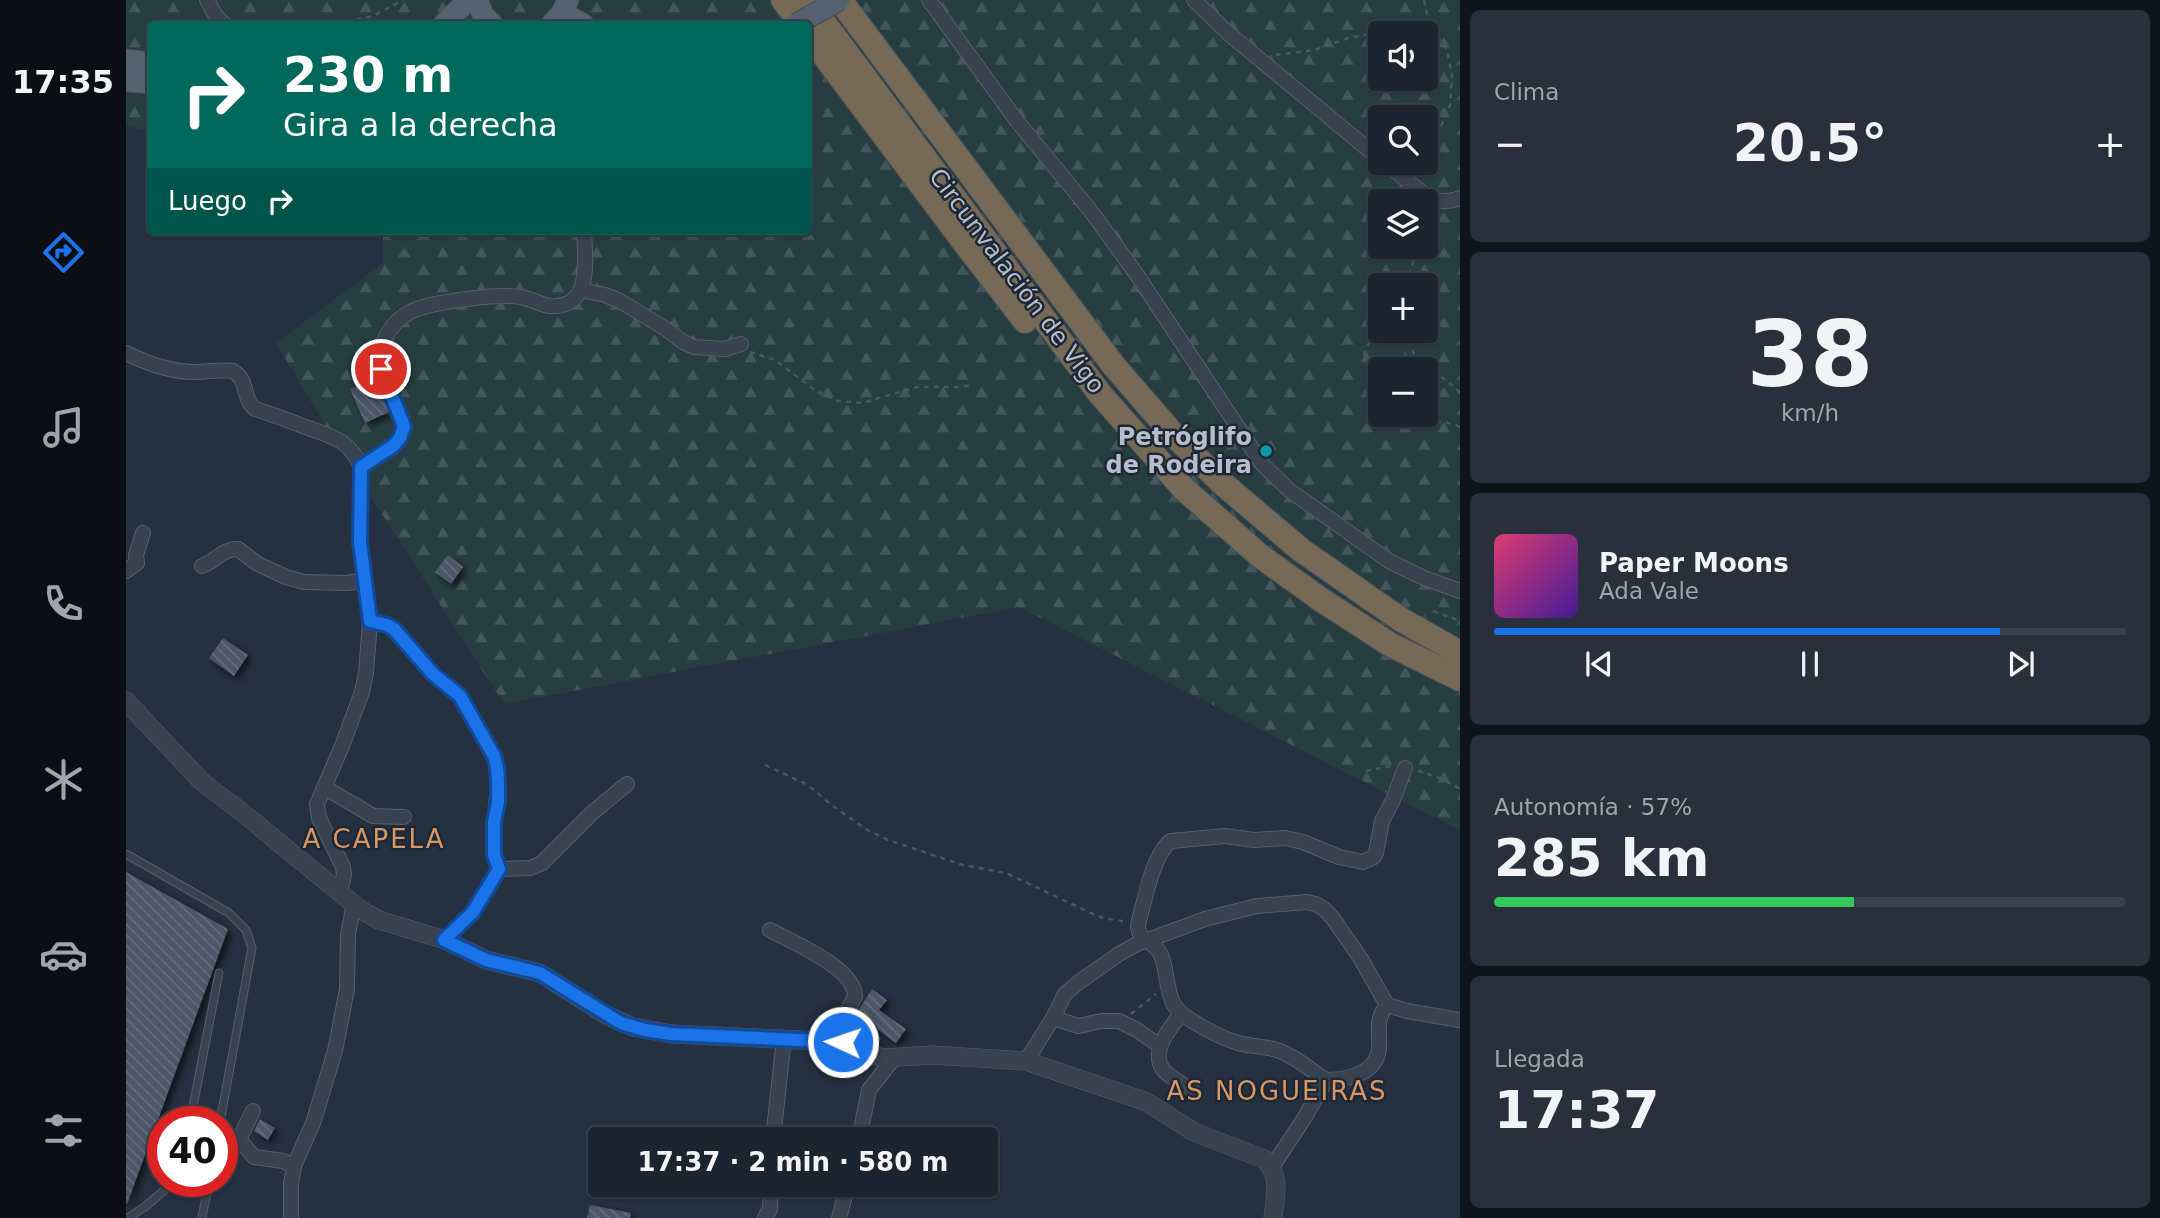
<!DOCTYPE html>
<html lang="es">
<head>
<meta charset="utf-8">
<style>
  :root { --surface:#1c2430; --page:#29303c; --text:#f1f3f6; --muted:#a0a4ab; --line:#3a414c; --accent:#1a73e8 }
  body { margin:0; font-family:"DejaVu Sans",sans-serif; background:var(--page); color:var(--text); height:100vh; display:flex; flex-direction:column; font-size:26px; white-space:nowrap }
  * { box-sizing:border-box; margin:0 }
  p { font-size:23px; color:var(--muted) }
  .icon { flex:none; width:38px; height:38px; fill:none; stroke:currentColor; stroke-width:2; stroke-linecap:round; stroke-linejoin:round }
  .map { position:relative; flex:1; overflow:hidden }
  .details { display:flex; flex-direction:column; gap:10px; padding:10px; background:#0f141a; width:700px }
  .details>* { flex:none }
  .hud { position:absolute; left:21px; top:21px; width:665px; height:214px; border-radius:7px; box-shadow:0 2px 5px #0004,0 0 0 2px var(--line); background:#00695c; color:#fff; overflow:hidden }
  .fabs { position:absolute; left:1242px; top:21px; display:grid; gap:14px }
  .fabs a { display:grid; place-items:center; width:70px; height:70px; border-radius:7px; background:var(--surface); box-shadow:0 2px 5px #0004,0 0 0 2px var(--line); font-size:35px }
  .speed { position:absolute; left:21px; top:1106px; display:flex; gap:14px; font-size:35px; font-weight:700; text-align:center }
  .speed>* { display:grid; place-content:center; width:91px; height:91px; border-radius:50%; background:var(--surface); box-shadow:0 2px 5px #0004,0 0 0 2px var(--line); line-height:1 }
  .speed .limit { border:10px solid #d22; background:#fff; color:#111 }
  .pin { position:absolute; display:grid; place-items:center; width:60px; height:60px; color:#fff; margin:-30px; border:4px solid #fff; border-radius:50%; box-shadow:0 2px 7px #0007 }
  .me { position:absolute; width:77px; margin:-38px; rotate:273deg; stroke-linejoin:round; filter:drop-shadow(0 0 5px #0008) }
  .turn { display:flex; align-items:center; gap:24px; height:147px; padding:0 21px; font-size:32px }
  .turn .icon { width:91px; height:91px; stroke-width:2.5 }
  .turn b { display:block; font-size:49px; line-height:60px }
  .then { display:flex; align-items:center; height:66px; padding:0 21px; background:#0003; gap:14px; font-size:26px }
  .big { font-size:52px; font-weight:600; line-height:1.1 }
  .details .widget { flex:1; display:flex; flex-direction:column; justify-content:center; gap:10px; min-width:0; padding:0 24px; border-radius:10px; background:var(--page) }
  .details .dial { align-items:center; gap:0 }
  .dial b { font-size:91px; line-height:1 }
  .song { display:flex; align-items:center; gap:21px }
  .cover { width:84px; height:84px; border-radius:10px; background:linear-gradient(135deg,hsl(340 70% 55%),hsl(260 70% 35%)) }
  .played { height:7px; border-radius:4px; background:linear-gradient(90deg,var(--accent) 80%,var(--line) 80%) }
  .keys { display:flex; justify-content:space-around; direction:ltr }
  .heat { display:flex; justify-content:space-between; align-items:center; font-size:38px; direction:ltr }
  .charge { height:10px; border-radius:5px; background:linear-gradient(90deg,#34c759 57%,var(--line) 0) }
  .trip { position:absolute; left:462px; top:1127px; width:410px; height:70px; border-radius:7px; background:var(--surface); box-shadow:0 2px 5px #0004,0 0 0 2px var(--line); font-weight:600; line-height:70px; text-align:center }
  main { display:flex; flex:1; min-height:0 }
  .menu { display:flex; flex-direction:column; width:126px; justify-content:space-around; align-items:center; background:#0b0e13; color:var(--muted) }
  .menu .icon { width:49px; height:49px }
  .menu .active { color:var(--accent) }
  .menu b { font-size:32px; color:var(--text) }
  .map>svg:first-child { display:block }
  .forest { fill:url(#forest-firs); fill-rule:evenodd }
  .building { fill:url(#building-back-hatch); filter:url(#shadow) }
  .lines { fill:none; stroke-linecap:round; stroke-linejoin:round }
  .service-casing { stroke:#57606d; stroke-width:9 }
  .minor-casing { stroke:#57606d; stroke-width:16 }
  .tertiary-casing { stroke:#57606d; stroke-width:19 }
  .primary-casing { stroke:#434b59; stroke-width:23 }
  .motorway-casing { stroke:#444d5a; stroke-width:26 }
  .path { stroke:#455b5e; stroke-width:2.5; stroke-dasharray:5 5; stroke-linecap:butt }
  .service { stroke:#394350; stroke-width:7 }
  .minor { stroke:#394350; stroke-width:14 }
  .tertiary { stroke:#394350; stroke-width:18 }
  .primary { stroke:#576270; stroke-width:21 }
  .motorway { stroke:#766a56; stroke-width:24 }
  .primary-bridge-casing { stroke:#434b59; stroke-width:23; stroke-linecap:butt }
  .primary-bridge { stroke:#576270; stroke-width:21 }
  .route-casing { stroke:#114b97; stroke-width:18 }
  .route { stroke:#1a73e8; stroke-width:12 }
  .culture-dot { fill:#0f9aa8; stroke:#1e2735; stroke-width:2.5 }
  .labels { text-anchor:middle; dominant-baseline:central; stroke-width:5; stroke-linejoin:round; paint-order:stroke }
  .street-label { font-size:24px; fill:#b6beca; stroke:#1e2735 }
  .poi-label { font-size:24px; font-weight:bold; fill:#b6beca; stroke:#1e2735; text-anchor:end }
  .neighbourhood-label { font-size:26px; letter-spacing:2px; fill:#d69765; stroke:#1e2735 }
</style>
</head>
<body>
<main>
<nav class="menu">
<b>17:35</b>
<svg class="icon active" aria-label="directions" viewBox="0 0 24 24"><path d="M12 3l9 9-9 9-9-9zM9 14v-3h6M13 9l2 2-2 2"/></svg>
<svg class="icon" aria-label="music" viewBox="0 0 24 24"><path d="M9 18V5l10-2v13"/><circle cx="6" cy="18" r="3"/><circle cx="16" cy="16" r="3"/></svg>
<svg class="icon" aria-label="phone" viewBox="0 0 24 24"><path d="M5 4h4l2 5-3 2q2 4 5 5l2-3 5 2v4C11 20 4 13 5 4z"/></svg>
<svg class="icon" aria-label="climate" viewBox="0 0 24 24"><path d="M12 3v18M4 7l16 10M4 17L20 7"/></svg>
<svg class="icon" aria-label="car" viewBox="0 0 24 24"><path d="M5 17H2v-5l4-1 3-4h7l3 4 3 1v5h-3M9 17h6M6 11h13"/><circle cx="7" cy="17" r="2"/><circle cx="17" cy="17" r="2"/></svg>
<svg class="icon" aria-label="filters" viewBox="0 0 24 24"><path d="M4 7h16M4 17h16"/><circle cx="9" cy="7" r="2"/><circle cx="15" cy="17" r="2"/></svg>
</nav>
<div class="map">
<svg width="1334" height="1218" viewBox="0 0 1334 1218">
  <defs>
    <pattern id="forest-firs" width="22" height="20" patternUnits="userSpaceOnUse" patternTransform="scale(1.75)"><rect width="22" height="20" fill="#273e41"/><path d="M5 1l3.5 6h-7zM16 11l3.5 6h-7z" fill="#44585b"/></pattern>
    <pattern id="building-back-hatch" width="6" height="6" patternUnits="userSpaceOnUse" patternTransform="scale(1.75)"><rect width="6" height="6" fill="#4b5769"/><path d="M-1 5l2 2M0 0l6 6M5-1l2 2" fill="none" stroke="#636d7d"/></pattern>
    <filter id="shadow"><feDropShadow dx="4" dy="4" stdDeviation="3.5" flood-color="#0009"/></filter>
  </defs>
  <rect width="100%" height="100%" fill="#253040"/>
  <path class="forest" d="M 0,0 L 1334,0 L 1334,830 L 893,607 L 378,704 L 200,427 L 150,343 L 257,263 L 257,231 L 682,231 L 682,24 L 24,24 L 24,131 L 0,126 ZM 1255,33 L 1300,33 L 1300,79 L 1255,79 ZM 1255,117 L 1300,117 L 1300,163 L 1255,163 ZM 1255,201 L 1300,201 L 1300,247 L 1255,247 ZM 1255,285 L 1300,285 L 1300,331 L 1255,331 ZM 1255,369 L 1300,369 L 1300,415 L 1255,415 Z"/>
  <g class="building">
    <path d="M 249,378 L 263,412 L 239,423 L 224,389 Z"/>
    <path d="M 322,555 L 337,567 L 325,584 L 309,572 Z"/>
    <path d="M 97,638 L 122,655 L 108,676 L 83,658 Z"/>
    <path d="M 0,872 L 102,929 L 1,1204 L 0,1204 Z"/>
    <path d="M 746,989 L 761,1000 L 753,1010 L 780,1029 L 770,1043 L 743,1023 L 737,1031 L 730,1025 L 732,1011 Z"/>
    <path d="M 134,1119 L 149,1128 L 142,1140 L 128,1131 Z"/>
    <path d="M 464,1205 L 505,1213 L 504,1218 L 461,1218 Z"/>
  </g>
  <g class="lines">
    <g class="service-casing">
      <g id="service">
        <path d="M 0,854 L 103,913 L 120,930 L 126,948 L 94,1122"/>
        <path d="M 64,1122 L 93,973"/>
        <path d="M 2,1218 L 20,1206 L 49,1181"/>
        <path d="M 76,1218 L 83,1181"/>
      </g>
    </g>
    <g class="minor-casing">
      <g id="minor">
        <path d="M 81,0 L 90,16 L 98,24"/>
        <path d="M 803,0 L 891,121 L 964,210 L 1009,272 L 1137,465 L 1163,490 L 1263,561 L 1298,578 L 1334,591"/>
        <path d="M 1068,0 L 1102,33 L 1255,160"/>
        <path d="M 1259,163 L 1303,198 C 1315,202 1323,202 1334,198"/>
        <path d="M 455,290 L 479,295 L 494,301 L 540,329 L 557,342 L 568,347 L 599,349 L 615,344"/>
        <path d="M 0,353 C 20,363 46,372 69,372 C 82,372 94,369 107,371 C 123,380 116,399 129,409 C 145,414 161,420 177,426 C 203,436 223,438 235,467 L 234,542 L 244,621 L 240,673 L 236,692 L 216,746 L 191,804 L 193,818 L 217,867 L 218,875 L 214,892"/>
        <path d="M 235,467 C 246,459 266,451 274,439 C 289,415 242,379 259,339 C 264,327 273,318 284,312 C 304,302 372,293 394,297 C 404,298 414,305 424,306 C 467,309 459,258 458,231"/>
        <path d="M 76,566 C 90,561 98,548 112,549 L 132,564 L 160,577 L 178,582 L 221,583 L 238,580"/>
        <path d="M 0,571 L 11,563 L 10,555 L 17,533"/>
        <path d="M 244,621 L 261,625 L 268,630 L 307,674 L 334,697 L 368,756 C 380,794 357,835 373,869"/>
        <path d="M 198,787 L 247,816 L 278,817"/>
        <path d="M 644,930 C 667,943 728,967 729,996 L 723,1008 L 717,1042"/>
        <path d="M 319,940 L 347,912 L 373,869 L 405,868 L 416,863 L 466,813 L 501,784"/>
        <path d="M 1261,1005 L 1281,1011 L 1334,1020"/>
        <path d="M 1055,1014 C 1045,1027 1025,1049 1036,1068 C 1042,1077 1058,1085 1067,1091"/>
        <path d="M 927,1018 L 953,1026 L 975,1021 L 993,1021 L 1011,1030 L 1034,1046"/>
        <path d="M 900,1061 L 927,1018 L 939,994 L 953,982 L 993,954 L 1011,944 L 1079,919 L 1131,906 L 1181,902 L 1190,904 L 1198,909 L 1206,917 L 1235,959 L 1261,1005"/>
        <path d="M 1200,1080 C 1185,1070 1171,1058 1154,1051 C 1141,1046 1126,1047 1112,1043 C 1095,1038 1057,1019 1048,1005 C 1039,989 1042,968 1034,953 C 1027,940 1012,941 1012,925 C 1018,903 1027,853 1045,841 L 1099,836 L 1128,840 L 1159,838 L 1177,842 L 1213,857 L 1237,862 L 1248,857 L 1250,853 L 1256,821 L 1267,800 L 1279,768"/>
        <path d="M 127,1111 L 113,1139 L 128,1157 L 157,1161 L 168,1166"/>
        <path d="M 647,1139 L 658,1038"/>
        <path d="M 733,1139 L 743,1090 L 768,1058"/>
        <path d="M 1146,1167 L 1179,1117 L 1200,1080 C 1219,1080 1246,1075 1252,1054 C 1257,1036 1246,1024 1261,1005"/>
        <path d="M 165,1218 L 165,1184 L 168,1166 L 187,1123 L 209,1051 L 221,989 L 222,934 L 228,904"/>
        <path d="M 639,1218 L 644,1209 L 645,1185"/>
        <path d="M 713,1218 L 722,1185"/>
      </g>
    </g>
    <g class="tertiary-casing">
      <path id="tertiary" d="M 0,701 L 76,782 L 112,809 L 235,910 L 253,920 L 319,940 L 360,960 L 414,973 L 482,1016 L 507,1027 L 546,1034 L 717,1042 L 750,1056 L 759,1058 L 806,1055 L 900,1061 L 1021,1102 L 1068,1132 L 1138,1159 C 1156,1176 1149,1196 1147,1218"/>
    </g>
    <g class="primary-casing">
      <g id="primary">
        <path d="M 351,0 L 357,15 L 366,24"/>
        <path d="M 436,13 L 457,24"/>
        <path d="M 318,24 L 342,0"/>
        <path d="M 426,24 L 436,13 L 442,0"/>
        <path d="M 0,60 L 24,63"/>
        <path d="M 0,81 L 24,83"/>
      </g>
    </g>
    <g class="motorway-casing">
      <g id="motorway">
        <path d="M 657,0 L 676,24"/>
        <path d="M 681,0 L 974,394 L 1058,489 L 1133,555 L 1194,599 L 1265,645 L 1334,679"/>
        <path d="M 714,0 L 988,366 L 1046,433 L 1096,483 L 1175,550 L 1274,619 L 1334,653"/>
        <path d="M 682,34 L 844,250 L 899,321"/>
      </g>
    </g>
    <g class="path">
      <path d="M 1298,0 L 1304,27 L 1321,50 L 1326,76 L 1324,105 L 1300,162"/>
      <path d="M 211,24 L 247,16 L 277,0"/>
      <path d="M 1150,55 L 1189,50 L 1222,38 L 1252,32 L 1304,27"/>
      <path d="M 1295,175 L 1300,163"/>
      <path d="M 1281,285 L 1291,247"/>
      <path d="M 1255,314 L 1247,337 L 1240,348 L 1238,355 L 1255,386"/>
      <path d="M 1280,331 C 1287,371 1313,369 1334,393"/>
      <path d="M 624,352 L 649,360 L 690,391 L 712,401 L 736,403 L 791,387 L 833,387 L 846,385"/>
      <path d="M 1281,415 C 1299,427 1316,417 1334,427"/>
      <path d="M 1307,611 L 1334,621"/>
      <path d="M 639,765 L 682,785 L 708,807 L 743,831 L 762,840 L 837,865 L 880,873 L 965,913 L 977,918 L 1002,922"/>
      <path d="M 1240,771 L 1265,766"/>
      <path d="M 1292,771 L 1314,778 L 1334,789"/>
      <path d="M 1005,1014 L 1030,994"/>
    </g>
    <use href="#service" class="service"/>
    <use href="#minor" class="minor"/>
    <use href="#tertiary" class="tertiary"/>
    <use href="#primary" class="primary"/>
    <use href="#motorway" class="motorway"/>
    <g class="primary-bridge-casing">
      <path id="primary-bridge" d="M 671,24 L 713,0"/>
    </g>
    <use href="#primary-bridge" class="primary-bridge"/>
  </g>
  <g class="lines">
    <g class="route-casing">
      <path id="route" d="M 255,369 L 278,426 L 274,438 L 267,446 L 235,467 L 234,542 L 244,621 L 261,625 L 268,629 L 307,674 L 334,696 L 368,756 L 371,767 L 372,782 L 372,802 L 368,822 L 368,855 L 373,869 L 347,912 L 318,940 L 360,960 L 414,973 L 495,1023 L 519,1030 L 545,1034 L 717,1042"/>
    </g>
    <use href="#route" class="route"/>
  </g>
  <circle class="culture-dot" cx="1140" cy="451" r="7"/>
  <g class="labels">
    <g class="street-label">
      <text transform="translate(891 281) rotate(53)">Circunvalación de Vigo</text>
    </g>
    <g class="poi-label">
      <text x="1126" y="437">Petróglifo<tspan x="1126" dy="28">de Rodeira</tspan></text>
    </g>
    <g class="neighbourhood-label">
      <text x="248" y="839">A CAPELA</text>
      <text x="1151" y="1091">AS NOGUEIRAS</text>
    </g>
  </g>
</svg>
<div class="fabs">
<a><svg class="icon" aria-label="sound" viewBox="0 0 24 24"><path d="M4 9h4l5-4v14l-5-4H4zM17 9q2 3 0 6"/></svg></a>
<a><svg class="icon" aria-label="search" viewBox="0 0 24 24"><circle cx="10" cy="10" r="6"/><path d="M15 15l6 6"/></svg></a>
<a><svg class="icon" aria-label="layers" viewBox="0 0 24 24"><path d="M12 4l9 5-9 5-9-5zM3 14l9 5 9-5"/></svg></a>
<a>+</a>
<a>−</a>
</div>
<div class="speed"><div class="limit">40</div></div>
<div class="pin" style="left:255px;top:369px;background:#d93025"><svg class="icon" aria-label="arrive" viewBox="0 0 24 24"><path d="M6 21V4h12l-3 4 3 4H6"/></svg></div>
<svg class="me" style="left:717px;top:1042px" viewBox="-20 -20 40 40"><circle r="17" fill="#1a73e8" stroke="#fff" stroke-width="3"/><path d="M0-11L8 9 0 5-8 9z" fill="#fff"/></svg>
<div class="trip">17:37 · 2 min · 580 m</div>
<div class="hud">
<div class="turn"><svg class="icon" aria-label="right" viewBox="0 0 24 24"><path d="M7 20v-9h11M14 6l5 5-5 5"/></svg><div><b>230 m</b>Gira a la derecha</div></div>
<div class="then">Luego<svg class="icon" aria-label="right" viewBox="0 0 24 24"><path d="M7 20v-9h11M14 6l5 5-5 5"/></svg></div>
</div>
</div>
<section class="details">
<div class="widget"><p>Clima</p>
<div class="heat"><a>−</a><b class="big">20.5°</b><a>+</a></div>
</div>
<div class="widget dial"><b>38</b><p>km/h</p></div>
<div class="widget">
<div class="song"><i class="cover"></i><div><b>Paper Moons</b><p>Ada Vale</p></div></div>
<div class="played"></div>
<div class="keys"><svg class="icon" aria-label="previous" viewBox="0 0 24 24"><path d="M18 5L8 12l10 7zM5 5v14"/></svg><svg class="icon" aria-label="pause" viewBox="0 0 24 24"><path d="M8 5v14M16 5v14"/></svg><svg class="icon" aria-label="next" viewBox="0 0 24 24"><path d="M6 5l10 7-10 7zM19 5v14"/></svg></div>
</div>
<div class="widget"><p>Autonomía · 57%</p><b class="big">285 km</b><div class="charge"></div></div>
<div class="widget"><p>Llegada</p><b class="big">17:37</b></div>
</section>
</main>
</body>
</html>
